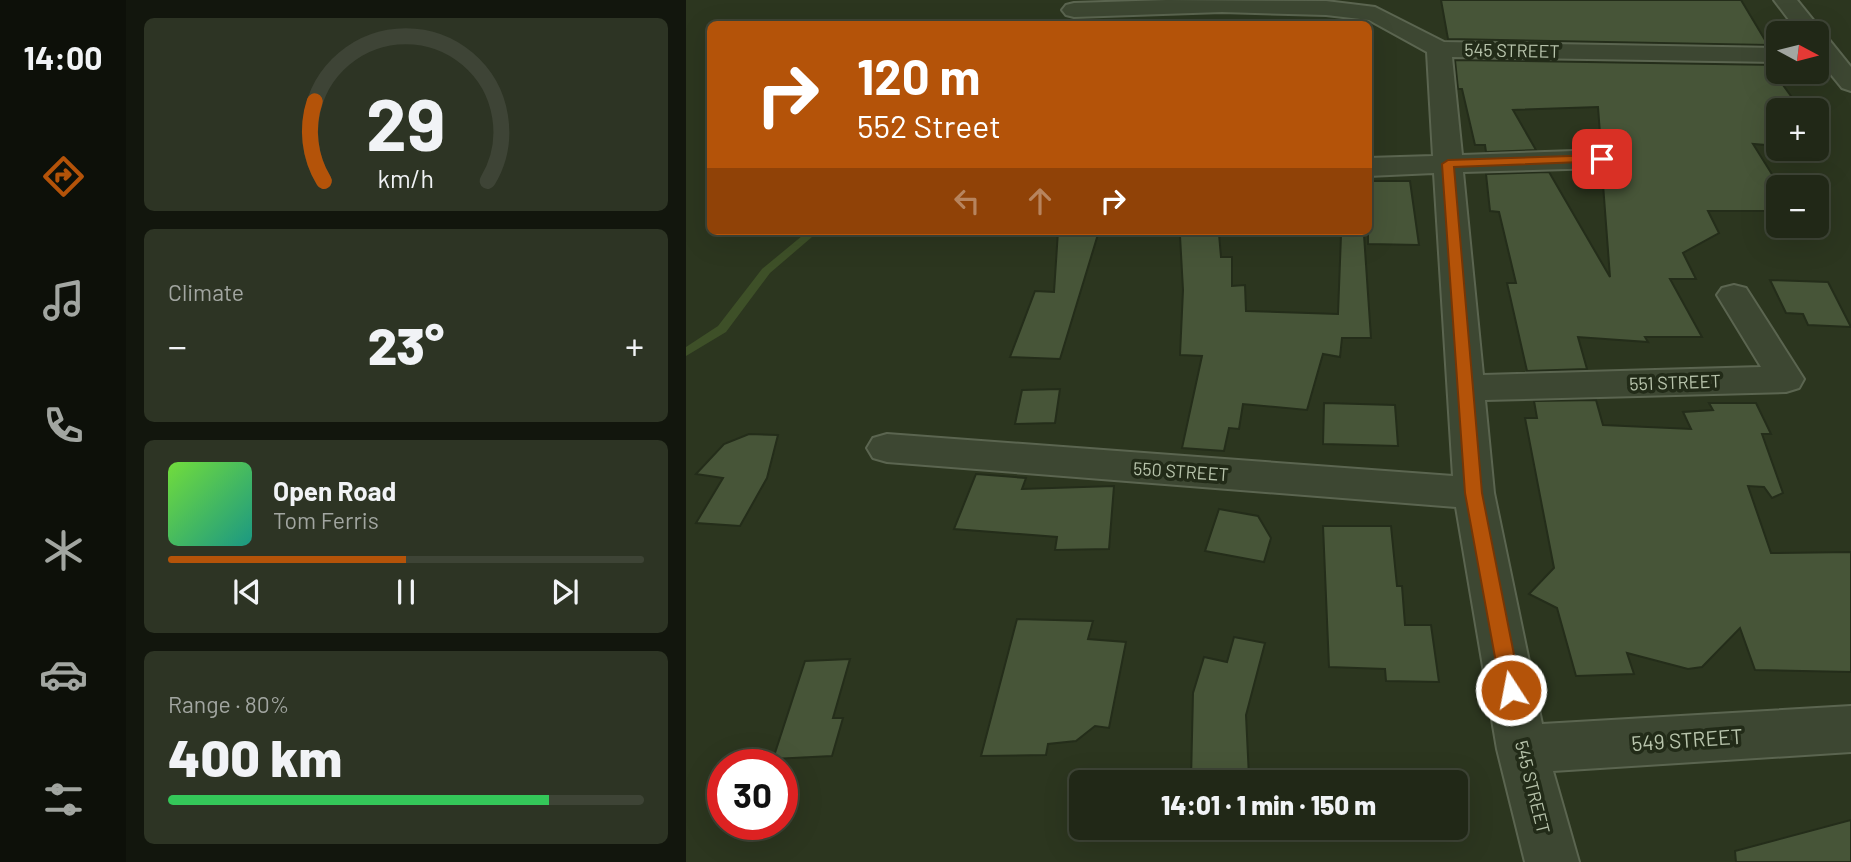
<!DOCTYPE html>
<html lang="en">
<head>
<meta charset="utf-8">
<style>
  :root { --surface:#212817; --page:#2d3424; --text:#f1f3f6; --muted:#a2a6a1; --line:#3e4436; --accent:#b45309 }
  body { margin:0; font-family:Barlow,sans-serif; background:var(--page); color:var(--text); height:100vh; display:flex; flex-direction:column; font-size:26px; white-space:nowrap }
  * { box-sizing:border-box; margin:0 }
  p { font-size:23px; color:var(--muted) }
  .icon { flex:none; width:38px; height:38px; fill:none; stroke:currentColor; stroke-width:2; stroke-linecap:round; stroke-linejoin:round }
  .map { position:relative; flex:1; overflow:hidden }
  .panel { display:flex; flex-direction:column; gap:18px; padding:18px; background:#12160d; width:560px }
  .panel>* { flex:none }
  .hud { position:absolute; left:21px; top:21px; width:665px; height:214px; border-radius:10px; box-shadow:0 7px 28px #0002,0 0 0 2px var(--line); background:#b45309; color:#fff; overflow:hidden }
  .needle { width:46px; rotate:97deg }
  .controls { position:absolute; left:1080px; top:21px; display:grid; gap:14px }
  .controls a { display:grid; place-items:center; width:63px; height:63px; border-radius:10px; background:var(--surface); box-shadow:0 7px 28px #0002,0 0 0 2px var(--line); font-size:35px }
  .speed { position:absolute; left:21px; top:749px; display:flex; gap:14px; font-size:35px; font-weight:700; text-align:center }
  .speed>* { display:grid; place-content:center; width:91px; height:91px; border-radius:50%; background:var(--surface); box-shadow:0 7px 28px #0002,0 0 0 2px var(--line); line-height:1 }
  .speed .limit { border:10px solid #d22; background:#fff; color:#111 }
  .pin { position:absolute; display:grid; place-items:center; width:60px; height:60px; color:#fff; margin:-30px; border-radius:14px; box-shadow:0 4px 10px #0006 }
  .me { position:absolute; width:77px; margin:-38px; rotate:349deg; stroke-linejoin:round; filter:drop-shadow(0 0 5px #0008) }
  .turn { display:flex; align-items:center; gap:24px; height:147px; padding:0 35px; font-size:32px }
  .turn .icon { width:91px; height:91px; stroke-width:2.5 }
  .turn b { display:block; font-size:49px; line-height:60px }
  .lanes { display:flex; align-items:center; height:66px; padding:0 35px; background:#0003; justify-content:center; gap:35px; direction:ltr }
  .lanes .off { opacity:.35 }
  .big { font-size:52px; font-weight:800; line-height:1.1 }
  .panel .tile { flex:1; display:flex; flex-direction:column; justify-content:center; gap:10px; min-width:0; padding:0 24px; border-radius:10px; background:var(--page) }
  .panel .dial { align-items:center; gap:0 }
  .dial svg { height:182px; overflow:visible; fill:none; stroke:var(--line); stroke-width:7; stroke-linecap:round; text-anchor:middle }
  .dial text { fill:var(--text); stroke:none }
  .song { display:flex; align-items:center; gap:21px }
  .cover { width:84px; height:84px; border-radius:10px; background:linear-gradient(135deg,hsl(100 70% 55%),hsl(170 70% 35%)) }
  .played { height:7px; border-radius:4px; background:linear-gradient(90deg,var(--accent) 50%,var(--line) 50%) }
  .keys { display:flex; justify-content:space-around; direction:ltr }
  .heat { display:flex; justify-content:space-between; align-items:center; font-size:38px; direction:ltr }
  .charge { height:10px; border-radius:5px; background:linear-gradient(90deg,#34c759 80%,var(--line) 0) }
  .trip { position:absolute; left:383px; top:770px; width:399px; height:70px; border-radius:10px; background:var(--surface); box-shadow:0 7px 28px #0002,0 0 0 2px var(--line); font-weight:800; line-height:70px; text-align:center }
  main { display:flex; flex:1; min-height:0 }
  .tabs { display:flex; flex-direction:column; width:126px; justify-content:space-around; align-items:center; background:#0d1009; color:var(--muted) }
  .tabs .icon { width:49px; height:49px }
  .tabs .selected { color:var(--accent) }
  .tabs b { font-size:32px; color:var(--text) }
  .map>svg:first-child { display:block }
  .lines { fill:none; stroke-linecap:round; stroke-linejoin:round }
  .stream { fill:#3e5028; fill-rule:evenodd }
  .building { fill:#475538; stroke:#242d1a; stroke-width:2 }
  .street-casing { stroke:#5b6550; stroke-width:4 }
  .street { fill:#3d4732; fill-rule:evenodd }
  .route { fill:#b45309; stroke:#753606; stroke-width:2 }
  .labels { text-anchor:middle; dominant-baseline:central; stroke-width:7; stroke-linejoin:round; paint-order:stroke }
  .street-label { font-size:18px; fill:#b8c4ac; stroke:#222b18 }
  .near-street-label { font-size:21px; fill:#b8c4ac; stroke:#222b18 }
</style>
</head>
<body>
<main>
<nav class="tabs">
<b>14:00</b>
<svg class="icon selected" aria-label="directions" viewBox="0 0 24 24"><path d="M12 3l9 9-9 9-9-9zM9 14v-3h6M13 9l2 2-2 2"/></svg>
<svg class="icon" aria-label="music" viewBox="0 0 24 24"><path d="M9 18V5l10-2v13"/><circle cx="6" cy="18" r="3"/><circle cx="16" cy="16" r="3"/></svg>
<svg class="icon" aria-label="phone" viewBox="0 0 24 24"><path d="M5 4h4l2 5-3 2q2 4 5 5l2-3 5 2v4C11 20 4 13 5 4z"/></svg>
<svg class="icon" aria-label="climate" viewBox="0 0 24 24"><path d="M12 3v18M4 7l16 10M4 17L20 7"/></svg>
<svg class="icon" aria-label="car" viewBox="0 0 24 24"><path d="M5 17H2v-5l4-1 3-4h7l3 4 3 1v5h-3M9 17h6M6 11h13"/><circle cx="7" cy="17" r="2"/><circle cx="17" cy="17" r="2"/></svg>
<svg class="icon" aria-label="filters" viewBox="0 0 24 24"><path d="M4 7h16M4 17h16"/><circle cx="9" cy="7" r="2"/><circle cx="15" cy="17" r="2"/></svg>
</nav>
<section class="panel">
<div class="tile dial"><svg viewBox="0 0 100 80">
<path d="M14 69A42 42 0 1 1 86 69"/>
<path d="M14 69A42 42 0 0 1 10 34" stroke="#b45309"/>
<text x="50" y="56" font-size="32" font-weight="700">29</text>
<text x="50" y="72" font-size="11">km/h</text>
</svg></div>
<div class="tile"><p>Climate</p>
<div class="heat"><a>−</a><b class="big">23°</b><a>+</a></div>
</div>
<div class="tile">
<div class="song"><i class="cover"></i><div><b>Open Road</b><p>Tom Ferris</p></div></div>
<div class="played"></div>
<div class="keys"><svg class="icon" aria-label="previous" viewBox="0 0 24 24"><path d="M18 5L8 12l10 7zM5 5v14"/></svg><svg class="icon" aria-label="pause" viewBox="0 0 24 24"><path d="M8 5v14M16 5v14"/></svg><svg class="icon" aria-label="next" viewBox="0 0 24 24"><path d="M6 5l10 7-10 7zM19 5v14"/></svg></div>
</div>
<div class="tile"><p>Range · 80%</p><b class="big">400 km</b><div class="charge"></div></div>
</section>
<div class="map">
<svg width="1165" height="862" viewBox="0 0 1165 862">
  <rect width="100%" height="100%" fill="#2c361f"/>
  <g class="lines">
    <path class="stream" d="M 122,231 L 133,231 L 84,273 L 40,332 L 0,356 L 0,347 L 32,326 L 76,269 Z"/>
  </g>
  <g class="building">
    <path d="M 755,0 L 1055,0 L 1082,45 L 762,39 Z"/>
    <path d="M 769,60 L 1092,65 L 1092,78 L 1115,110 L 1092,110 L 1092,146 L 1067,144 L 1094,187 L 1092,211 L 1022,211 L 1033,233 L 997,253 L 1010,279 L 984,279 L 1016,337 L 959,337 L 962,342 L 892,337 L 901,369 L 841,371 L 821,283 L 830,283 L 813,212 L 804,211 L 800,174 L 863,172 L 924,277 L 916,171 L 928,166 L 932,158 L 927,150 L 915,147 L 912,107 L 827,110 L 850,150 L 800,152 L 799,145 L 789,145 L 776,89 L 772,89 Z"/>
    <path d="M 682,181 L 724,181 L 733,245 L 682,244 Z"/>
    <path d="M 372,231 L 413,231 L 374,359 L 324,357 L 349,291 L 368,292 Z"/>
    <path d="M 533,234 L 535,257 L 546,257 L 546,286 L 559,285 L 560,311 L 652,314 L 655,235 L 678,235 L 685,338 L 656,338 L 654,357 L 637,354 L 621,410 L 557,404 L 553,429 L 543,428 L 538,451 L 496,448 L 516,356 L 494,355 L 497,290 L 494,236 Z"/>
    <path d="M 1084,280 L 1142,282 L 1165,327 L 1122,325 L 1117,314 L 1100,313 Z"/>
    <path d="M 374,389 L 369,423 L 329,424 L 336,390 Z"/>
    <path d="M 910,400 L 917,425 L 1005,429 L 997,412 L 1027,410 L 1023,403 L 1070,403 L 1085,434 L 1076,434 L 1097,493 L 1086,498 L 1078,487 L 1062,486 L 1085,553 L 1165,552 L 1165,672 L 1069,670 L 1054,628 L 1016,667 L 1002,669 L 941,653 L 948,674 L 890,676 L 871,608 L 843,594 L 868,568 L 839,418 L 851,418 L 848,401 Z"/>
    <path d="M 638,403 L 709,405 L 712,446 L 637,444 Z"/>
    <path d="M 63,434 L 92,435 L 81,478 L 54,526 L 10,523 L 37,478 L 10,474 L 38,444 Z"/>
    <path d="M 290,474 L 340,478 L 336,489 L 428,486 L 423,549 L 369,550 L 371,537 L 268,529 Z"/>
    <path d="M 533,509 L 572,516 L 585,538 L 578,562 L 519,551 Z"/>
    <path d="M 637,526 L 705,526 L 711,586 L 716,586 L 719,625 L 745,625 L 753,682 L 700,681 L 699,669 L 643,667 Z"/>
    <path d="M 331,619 L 407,621 L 402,639 L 440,642 L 423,728 L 409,726 L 390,741 L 362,744 L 360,755 L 295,756 Z"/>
    <path d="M 548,637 L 579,643 L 560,715 L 563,777 L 505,780 L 507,693 L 518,657 L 541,662 Z"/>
    <path d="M 164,659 L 147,718 L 157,718 L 146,756 L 87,759 L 119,661 Z"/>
    <path d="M 1165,820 L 1165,862 L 1050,862 L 1049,851 Z"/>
  </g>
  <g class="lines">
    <g class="street-casing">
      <g id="street">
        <path d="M 481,0 L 640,1 L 689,7 L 758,42 L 1092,48 L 1092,62 L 766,57 L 776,155 L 916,150 L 926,153 L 930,159 L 926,165 L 916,168 L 777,172 L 797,375 L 1075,367 L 1031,295 L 1036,288 L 1048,285 L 1060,288 L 1118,379 L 1113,388 L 1100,392 L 799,400 L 808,493 L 856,724 L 1165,706 L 1165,752 L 867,771 L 893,862 L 839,862 L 811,749 L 770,507 L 201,462 L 187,458 L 181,448 L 187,438 L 201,434 L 767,476 L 748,173 L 682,176 L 682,158 L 747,156 L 741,52 L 683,20 L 640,15 L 536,12 L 388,17 L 380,15 L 376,10 L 380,5 L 388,3 Z"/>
        <path d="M 1088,0 L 1111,0 L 1165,67 L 1165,91 L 1156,88 L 1130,56 L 1130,33 L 1113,33 Z"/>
      </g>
    </g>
    <use href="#street" class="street"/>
  </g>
  <path class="route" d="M 916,155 L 921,156 L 921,161 L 768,167 L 796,493 L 835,690 L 832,697 L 825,699 L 818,697 L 815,690 L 779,493 L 756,164 L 762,160 Z"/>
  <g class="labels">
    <g class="street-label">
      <text transform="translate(826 50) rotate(1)">545 STREET</text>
      <text transform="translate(989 382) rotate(-2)">551 STREET</text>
      <text transform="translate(495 471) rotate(4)">550 STREET</text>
      <text transform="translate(847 787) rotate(76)">545 STREET</text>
    </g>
    <g class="near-street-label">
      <text transform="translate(1001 739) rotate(-4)">549 STREET</text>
    </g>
  </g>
</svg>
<div class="controls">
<a><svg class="needle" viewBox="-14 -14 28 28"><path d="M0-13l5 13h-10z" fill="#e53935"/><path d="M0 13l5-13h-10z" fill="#a2a6a1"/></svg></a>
<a>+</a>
<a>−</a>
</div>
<div class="speed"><div class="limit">30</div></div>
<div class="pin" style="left:916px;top:159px;background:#d93025"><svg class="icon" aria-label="arrive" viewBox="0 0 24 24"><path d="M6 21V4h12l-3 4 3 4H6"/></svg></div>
<svg class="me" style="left:825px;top:690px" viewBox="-20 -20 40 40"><circle r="17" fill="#b45309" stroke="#fff" stroke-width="3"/><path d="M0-11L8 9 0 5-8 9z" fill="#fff"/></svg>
<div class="trip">14:01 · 1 min · 150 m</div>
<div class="hud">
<div class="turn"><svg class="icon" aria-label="right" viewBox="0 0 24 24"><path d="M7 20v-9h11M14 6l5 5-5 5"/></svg><div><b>120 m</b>552 Street</div></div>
<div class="lanes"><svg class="icon off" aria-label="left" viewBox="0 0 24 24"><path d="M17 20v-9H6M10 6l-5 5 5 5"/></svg><svg class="icon off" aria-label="ahead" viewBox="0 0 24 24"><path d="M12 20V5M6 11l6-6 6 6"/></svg><svg class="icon" aria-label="right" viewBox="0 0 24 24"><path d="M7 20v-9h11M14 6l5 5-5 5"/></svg></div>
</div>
</div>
</main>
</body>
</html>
